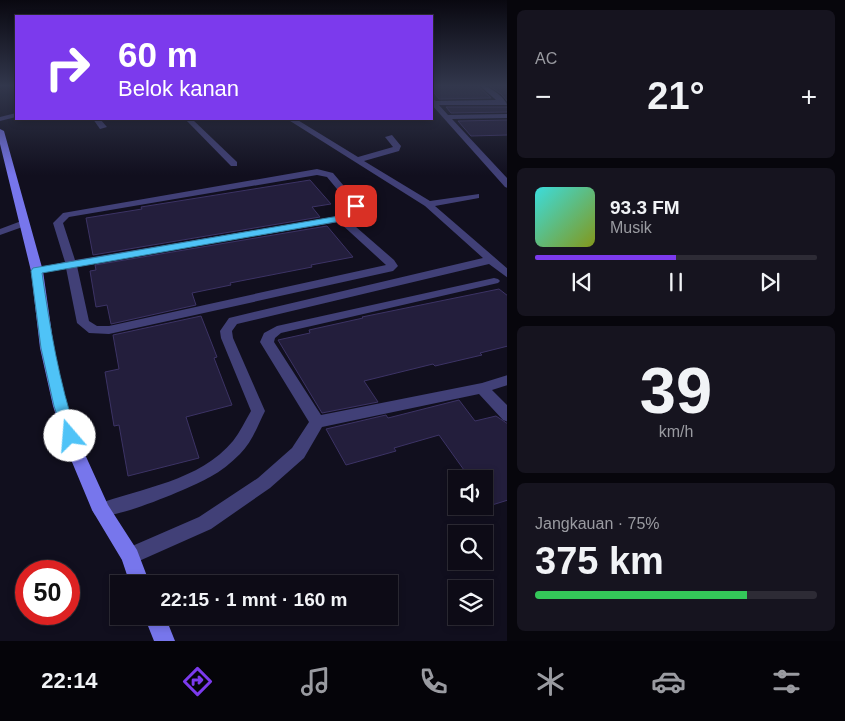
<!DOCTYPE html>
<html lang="id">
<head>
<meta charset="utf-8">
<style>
  :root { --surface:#0d0b16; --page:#16141f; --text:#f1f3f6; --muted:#9a9ba1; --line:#2d2b35; --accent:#7c3aed }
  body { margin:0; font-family:Arial,sans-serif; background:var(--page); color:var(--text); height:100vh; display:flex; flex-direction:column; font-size:19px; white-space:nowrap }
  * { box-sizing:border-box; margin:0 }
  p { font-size:16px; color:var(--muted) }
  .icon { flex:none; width:28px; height:28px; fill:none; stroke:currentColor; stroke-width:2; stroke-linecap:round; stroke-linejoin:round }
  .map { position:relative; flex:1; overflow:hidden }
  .details { display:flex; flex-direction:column; gap:10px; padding:10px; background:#07060c; width:338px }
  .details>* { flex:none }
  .banner { position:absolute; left:15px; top:15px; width:418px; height:105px; border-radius:0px; box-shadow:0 2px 8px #0003,0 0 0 1px var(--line); background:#7c3aed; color:#fff; overflow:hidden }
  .fabs { position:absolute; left:448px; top:470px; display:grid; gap:10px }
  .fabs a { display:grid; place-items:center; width:45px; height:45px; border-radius:0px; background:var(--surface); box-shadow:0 2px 8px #0003,0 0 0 1px var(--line); font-size:25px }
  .speed { position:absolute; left:15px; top:560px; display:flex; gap:10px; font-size:25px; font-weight:700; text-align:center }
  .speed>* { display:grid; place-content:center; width:65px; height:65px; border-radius:50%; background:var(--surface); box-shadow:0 2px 8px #0003,0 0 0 1px var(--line); line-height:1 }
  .speed .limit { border:8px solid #d22; background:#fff; color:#111 }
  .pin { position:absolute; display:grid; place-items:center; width:42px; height:42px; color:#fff; margin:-21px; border-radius:10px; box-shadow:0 2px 8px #0006 }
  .me { position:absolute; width:55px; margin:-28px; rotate:342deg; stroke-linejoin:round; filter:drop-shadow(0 0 4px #0008) }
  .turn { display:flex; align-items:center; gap:18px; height:105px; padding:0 20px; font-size:22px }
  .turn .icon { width:65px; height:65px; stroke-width:2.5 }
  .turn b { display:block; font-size:35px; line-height:42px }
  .big { font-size:38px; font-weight:600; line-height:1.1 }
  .details .tile { flex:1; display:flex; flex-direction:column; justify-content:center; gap:8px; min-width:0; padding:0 18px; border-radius:8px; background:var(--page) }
  .details .dial { align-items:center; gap:0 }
  .dial b { font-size:65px; line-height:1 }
  .song { display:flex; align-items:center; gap:15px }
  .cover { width:60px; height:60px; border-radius:8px; background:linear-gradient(135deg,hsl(180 70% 55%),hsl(70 70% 35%)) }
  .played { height:5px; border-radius:2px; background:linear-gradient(90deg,var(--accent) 50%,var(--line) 50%) }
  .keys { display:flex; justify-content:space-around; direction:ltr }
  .heat { display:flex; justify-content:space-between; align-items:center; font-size:28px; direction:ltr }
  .charge { height:8px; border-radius:4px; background:linear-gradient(90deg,#34c759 75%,var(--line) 0) }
  .trip { position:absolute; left:110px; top:575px; width:288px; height:50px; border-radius:0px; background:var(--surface); box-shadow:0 2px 8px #0003,0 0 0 1px var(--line); font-weight:600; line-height:50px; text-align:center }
  .dock { display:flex; height:80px; justify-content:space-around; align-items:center; background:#050409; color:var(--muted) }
  .dock .icon { width:35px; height:35px }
  .dock .current { color:var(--accent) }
  .dock b { font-size:22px; color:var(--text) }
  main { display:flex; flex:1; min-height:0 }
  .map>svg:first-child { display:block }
  .building { fill:#231e3c; stroke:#3c3365 }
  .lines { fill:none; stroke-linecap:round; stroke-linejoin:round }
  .minor { fill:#414077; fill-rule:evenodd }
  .tertiary { fill:#414077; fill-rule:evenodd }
  .secondary { fill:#7776ec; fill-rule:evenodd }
  .route { fill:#4fc3f7; stroke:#337fa1 }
</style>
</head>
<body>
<main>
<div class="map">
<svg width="508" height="641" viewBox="0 0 508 641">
  <rect width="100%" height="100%" fill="#110f1e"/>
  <g class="building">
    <path d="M 431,85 L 477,85 L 491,98 L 439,99 L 431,89 Z"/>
    <path d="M 488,85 L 508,85 L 508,102 L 501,94 Z"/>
    <path d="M 446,107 L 508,107 L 508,112 L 451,113 Z"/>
    <path d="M 508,120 L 508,135 L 471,136 L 458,121 Z"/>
    <path d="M 310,180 L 331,204 L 312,207 L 320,217 L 93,255 L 86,218 L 142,209 L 141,207 Z"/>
    <path d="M 327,226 L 353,257 L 311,265 L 312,267 L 230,283 L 231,285 L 192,293 L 196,305 L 111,324 L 107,305 L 96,307 L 90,271 L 96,270 L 95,265 Z"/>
    <path d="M 499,289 L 508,296 L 508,346 L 480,353 L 482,355 L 435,366 L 433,364 L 364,381 L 378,402 L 322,413 L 278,340 L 310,333 L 309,330 L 363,318 L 362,317 Z"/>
    <path d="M 201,316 L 217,357 L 214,358 L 232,405 L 186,417 L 199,458 L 128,476 L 119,425 L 114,426 L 105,372 L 119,369 L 113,335 Z"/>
    <path d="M 459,400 L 475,421 L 496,416 L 508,424 L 508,500 L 492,505 L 484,493 L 484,479 L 469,477 L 439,435 L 394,448 L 396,451 L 346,465 L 326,429 L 386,415 L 388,418 Z"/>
  </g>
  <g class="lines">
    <g class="minor">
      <path d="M 479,85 C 488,85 505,97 507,105 L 439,105 L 448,115 L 508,114 L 508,118 L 452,119 L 508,179 L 508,188 L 505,187 L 431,104 L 431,98 L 436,101 L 496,100 Z"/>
      <path d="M 93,119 L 100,119 L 107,127 L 100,129 Z"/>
      <path d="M 185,119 L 192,119 L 237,162 L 237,166 L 231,166 Z"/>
      <path d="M 287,119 L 296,119 L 358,157 L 393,147 L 385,137 L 392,135 L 401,146 L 399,151 L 364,161 L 430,201 L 479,194 L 479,198 L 435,206 L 508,269 L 508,278 L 489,264 L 237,324 L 232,331 L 233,338 L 265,411 C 258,425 252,442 240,454 C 231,463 221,471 210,477 C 192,487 112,522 95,515 L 92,510 L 95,505 C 141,488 200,481 233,441 C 240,432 245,421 251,411 L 221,338 L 220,331 L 229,318 L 483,258 L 425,206 Z"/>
      <path d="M 317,169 L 333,173 L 359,204 L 361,206 L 357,215 L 348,220 L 394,260 L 398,266 L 393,271 L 109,334 L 89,333 L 77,323 L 66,268 L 37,274 L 31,271 L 33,269 L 65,262 L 53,223 L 63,213 ZM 317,175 L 327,177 L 351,206 L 350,211 L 339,216 L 75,260 L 63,223 L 69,217 ZM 339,222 L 386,265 L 109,326 L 97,326 L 89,321 L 77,266 Z"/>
      <path d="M 24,220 L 28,221 L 28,225 L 0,235 L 0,229 Z"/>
      <path d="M 494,278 L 498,279 L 500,281 L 498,283 L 281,333 L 275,338 L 274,342 L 321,415 L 482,383 L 508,375 L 508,385 L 492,390 L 508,406 L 508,422 L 503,420 L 479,394 L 322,427 L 304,458 L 270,488 L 211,529 L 130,565 L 123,562 L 121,556 L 123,550 L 199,517 L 258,478 L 292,448 L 309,422 L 260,342 L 264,333 L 277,326 Z"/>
    </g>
    <path class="tertiary" d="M 16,113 L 16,117 L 0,121 L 0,117 Z"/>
    <g class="secondary">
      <path d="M 0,129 L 4,131 L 43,271 L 54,348 L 67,406 L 83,450 L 108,505 L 137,550 L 150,584 L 130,584 L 122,560 L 92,510 L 67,450 L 53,406 L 40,348 L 31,271 L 0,144 Z"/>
      <path d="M 144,616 L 165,616 L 175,641 L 154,641 Z"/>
    </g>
  </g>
  <linearGradient id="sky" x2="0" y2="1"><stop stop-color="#090810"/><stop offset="0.49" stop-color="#32374c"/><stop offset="1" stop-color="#32374c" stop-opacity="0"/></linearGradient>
  <rect width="508" height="175" fill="url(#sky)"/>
  <path class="route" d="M 356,204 L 360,206 L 357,215 L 341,221 L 42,273 C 50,328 59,382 77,436 L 75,439 L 70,441 L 65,439 L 54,406 L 41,348 L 31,271 L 33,268 L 339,216 L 350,211 L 353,205 Z"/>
</svg>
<div class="fabs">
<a><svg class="icon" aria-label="sound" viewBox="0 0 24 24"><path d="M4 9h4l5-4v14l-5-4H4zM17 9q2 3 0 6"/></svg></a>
<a><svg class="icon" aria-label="search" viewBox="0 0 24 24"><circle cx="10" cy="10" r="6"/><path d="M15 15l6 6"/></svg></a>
<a><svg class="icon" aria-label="layers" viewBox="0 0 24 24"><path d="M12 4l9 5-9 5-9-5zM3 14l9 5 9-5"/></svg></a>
</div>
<div class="speed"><div class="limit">50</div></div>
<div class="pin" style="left:356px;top:206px;background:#d93025"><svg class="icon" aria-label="arrive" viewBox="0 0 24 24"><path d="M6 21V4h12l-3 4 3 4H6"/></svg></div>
<svg class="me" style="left:70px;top:436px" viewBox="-20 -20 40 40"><circle r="19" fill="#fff"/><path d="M0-13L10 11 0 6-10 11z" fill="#4fc3f7"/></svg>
<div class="trip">22:15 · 1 mnt · 160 m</div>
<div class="banner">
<div class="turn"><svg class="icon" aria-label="right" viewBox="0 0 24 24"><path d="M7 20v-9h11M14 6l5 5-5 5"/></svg><div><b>60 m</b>Belok kanan</div></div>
</div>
</div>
<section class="details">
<div class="tile"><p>AC</p>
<div class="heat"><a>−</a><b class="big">21°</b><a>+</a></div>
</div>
<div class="tile">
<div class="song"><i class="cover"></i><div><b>93.3 FM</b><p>Musik</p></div></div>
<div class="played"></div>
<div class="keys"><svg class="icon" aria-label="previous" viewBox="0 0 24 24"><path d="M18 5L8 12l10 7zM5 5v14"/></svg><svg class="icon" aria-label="pause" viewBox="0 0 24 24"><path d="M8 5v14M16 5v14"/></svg><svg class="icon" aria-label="next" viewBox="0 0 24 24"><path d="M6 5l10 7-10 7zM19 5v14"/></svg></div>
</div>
<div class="tile dial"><b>39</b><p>km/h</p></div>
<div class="tile"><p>Jangkauan · 75%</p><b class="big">375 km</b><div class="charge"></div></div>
</section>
</main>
<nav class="dock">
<b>22:14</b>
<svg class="icon current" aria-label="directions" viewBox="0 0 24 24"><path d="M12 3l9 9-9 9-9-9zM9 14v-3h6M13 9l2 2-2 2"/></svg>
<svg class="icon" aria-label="music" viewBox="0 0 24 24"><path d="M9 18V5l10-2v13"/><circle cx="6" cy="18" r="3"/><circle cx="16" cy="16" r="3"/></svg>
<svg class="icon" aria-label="phone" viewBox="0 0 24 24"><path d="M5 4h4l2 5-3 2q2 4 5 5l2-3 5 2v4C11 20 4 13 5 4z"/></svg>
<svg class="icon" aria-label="climate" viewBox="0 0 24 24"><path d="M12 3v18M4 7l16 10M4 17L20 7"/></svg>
<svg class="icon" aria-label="car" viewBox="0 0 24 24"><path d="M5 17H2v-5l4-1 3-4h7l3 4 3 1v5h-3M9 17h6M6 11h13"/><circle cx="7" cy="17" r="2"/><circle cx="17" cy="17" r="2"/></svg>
<svg class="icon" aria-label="filters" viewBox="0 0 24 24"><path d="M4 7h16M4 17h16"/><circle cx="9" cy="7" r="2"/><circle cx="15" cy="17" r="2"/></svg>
</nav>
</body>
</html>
